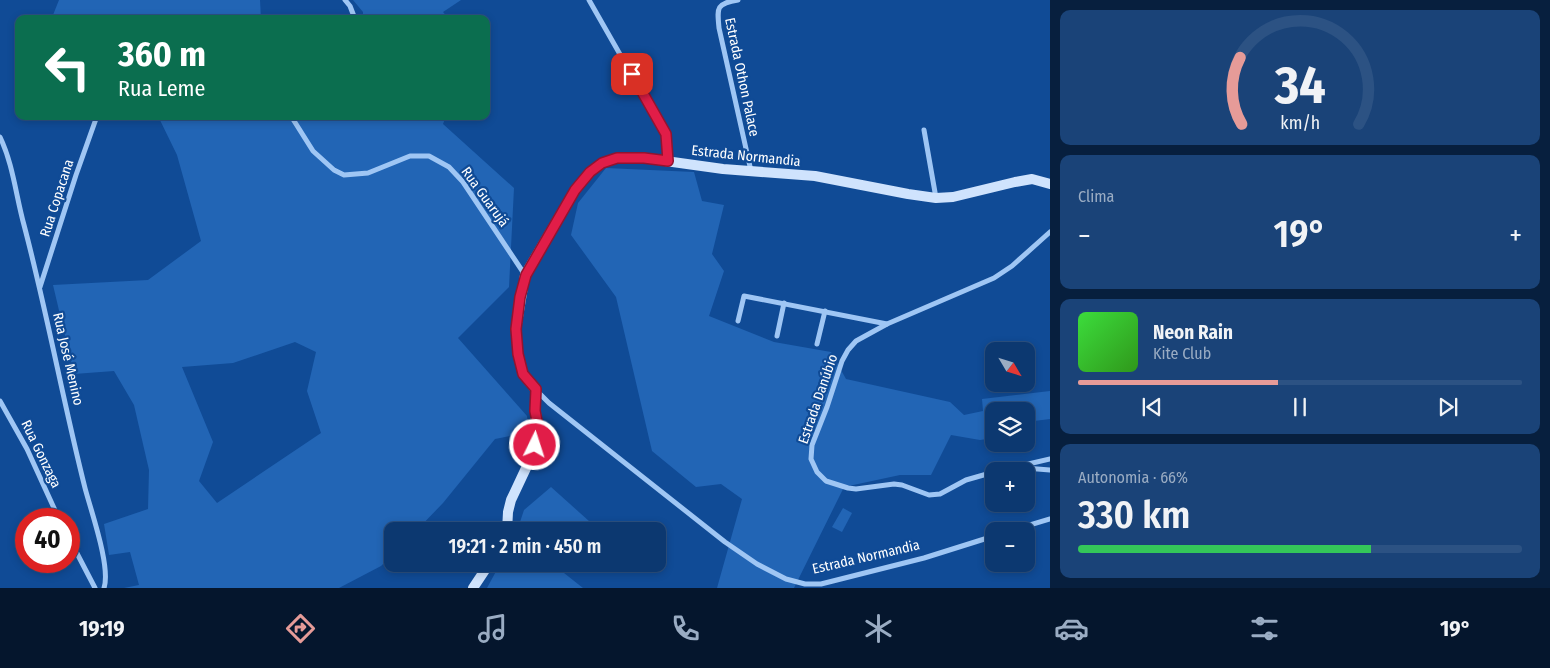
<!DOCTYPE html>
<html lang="pt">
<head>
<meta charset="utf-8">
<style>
  :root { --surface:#0c3870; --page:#1a4378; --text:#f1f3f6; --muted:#9aacc3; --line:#2c5283; --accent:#e69b98 }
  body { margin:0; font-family:"Fira Sans Condensed",sans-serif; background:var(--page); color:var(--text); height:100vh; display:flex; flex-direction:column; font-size:19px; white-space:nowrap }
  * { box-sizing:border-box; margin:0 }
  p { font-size:16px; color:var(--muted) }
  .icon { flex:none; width:28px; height:28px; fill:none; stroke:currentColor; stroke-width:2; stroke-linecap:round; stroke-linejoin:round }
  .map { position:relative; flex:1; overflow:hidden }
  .sheet { display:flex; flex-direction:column; gap:10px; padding:10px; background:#071f3e; width:500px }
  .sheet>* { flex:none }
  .banner { position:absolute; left:15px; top:15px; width:475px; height:105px; border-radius:10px; box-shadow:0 2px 8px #0003,0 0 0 1px var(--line); background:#0b6e4f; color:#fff; overflow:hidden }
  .needle { width:32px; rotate:128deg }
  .controls { position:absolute; left:985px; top:342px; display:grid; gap:10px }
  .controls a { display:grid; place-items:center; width:50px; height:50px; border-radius:10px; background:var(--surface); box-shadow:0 2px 8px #0003,0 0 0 1px var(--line); font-size:25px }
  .speed { position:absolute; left:15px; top:508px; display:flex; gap:10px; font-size:25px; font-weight:700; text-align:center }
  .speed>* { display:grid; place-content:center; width:65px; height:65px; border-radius:50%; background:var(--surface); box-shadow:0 2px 8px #0003,0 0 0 1px var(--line); line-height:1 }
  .speed .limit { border:8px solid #d22; background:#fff; color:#111 }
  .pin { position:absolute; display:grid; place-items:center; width:42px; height:42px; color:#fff; margin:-21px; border-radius:10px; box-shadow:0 2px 8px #0006 }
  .me { position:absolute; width:55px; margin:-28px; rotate:4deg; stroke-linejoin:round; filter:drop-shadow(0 0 4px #0008) }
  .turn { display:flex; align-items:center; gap:18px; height:105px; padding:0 20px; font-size:22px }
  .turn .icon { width:65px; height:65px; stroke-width:2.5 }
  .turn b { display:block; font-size:35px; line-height:42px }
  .big { font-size:38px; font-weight:600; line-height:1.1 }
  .sheet .widget { flex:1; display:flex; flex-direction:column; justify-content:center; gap:8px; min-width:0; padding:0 18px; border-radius:10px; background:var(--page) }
  .sheet .dial { align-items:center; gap:0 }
  .dial svg { height:130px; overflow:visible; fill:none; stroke:var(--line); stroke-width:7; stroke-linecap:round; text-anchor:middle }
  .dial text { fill:var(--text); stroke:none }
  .song { display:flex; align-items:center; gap:15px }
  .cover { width:60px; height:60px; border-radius:8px; background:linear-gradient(135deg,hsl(120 70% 55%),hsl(110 70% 35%)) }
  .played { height:5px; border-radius:2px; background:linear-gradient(90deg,var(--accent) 45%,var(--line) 45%) }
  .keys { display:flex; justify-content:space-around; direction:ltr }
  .heat { display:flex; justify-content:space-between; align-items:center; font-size:28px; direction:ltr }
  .charge { height:8px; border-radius:4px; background:linear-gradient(90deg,#34c759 66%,var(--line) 0) }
  .trip { position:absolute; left:384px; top:522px; width:282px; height:50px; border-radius:10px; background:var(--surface); box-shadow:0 2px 8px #0003,0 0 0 1px var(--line); font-weight:600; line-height:50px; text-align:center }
  .menu { display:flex; height:80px; justify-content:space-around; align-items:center; background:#05162d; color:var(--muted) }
  .menu .icon { width:35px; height:35px }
  .menu .active { color:var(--accent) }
  .menu b { font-size:22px; color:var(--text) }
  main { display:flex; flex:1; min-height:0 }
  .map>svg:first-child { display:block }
  .green { fill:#2265b5; fill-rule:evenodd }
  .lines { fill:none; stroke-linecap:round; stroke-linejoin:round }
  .street { stroke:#9fc6f4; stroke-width:5 }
  .secondary { stroke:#cfe3fd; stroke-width:10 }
  .route-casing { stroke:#92132f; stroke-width:12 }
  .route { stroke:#e11d48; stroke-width:9 }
  .labels { text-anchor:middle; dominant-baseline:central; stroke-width:4.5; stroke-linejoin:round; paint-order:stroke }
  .street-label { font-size:14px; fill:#fff; stroke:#104b96 }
</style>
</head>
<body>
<main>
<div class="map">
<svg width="1050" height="588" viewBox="0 0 1050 588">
  <rect width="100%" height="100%" fill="#104b96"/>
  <g class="green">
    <path d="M 59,0 L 260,0 L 261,19 L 62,19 L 53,15 Z"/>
    <path d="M 353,0 L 461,0 L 443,12 L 449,19 L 363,19 L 363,12 Z"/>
    <path d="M 158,116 L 446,116 L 443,124 L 514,188 L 509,287 L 458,338 L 527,416 L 529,432 L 495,439 L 443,503 L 416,531 L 392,531 L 392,555 L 381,566 L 339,588 L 124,588 L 139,585 L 130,552 L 109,555 L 104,524 L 148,509 L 149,470 L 134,405 L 114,371 L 74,374 L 53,285 L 148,280 L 201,241 L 177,155 ZM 295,342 L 316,352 L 307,391 L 321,433 L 217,503 L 199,481 L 213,442 L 182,367 L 233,363 Z"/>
    <path d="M 606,168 L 694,172 L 702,201 L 724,205 L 712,254 L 724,271 L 709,316 L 774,342 L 831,352 L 846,379 L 950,402 L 964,415 L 983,411 L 982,399 L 1050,391 L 1050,419 L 1026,422 L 1026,411 L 994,411 L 994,438 L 980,440 L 951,435 L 931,475 L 900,475 L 844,487 L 794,588 L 717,588 L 742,499 L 721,484 L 696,487 L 652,451 L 616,297 L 571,235 L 578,203 Z"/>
    <path d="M 551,487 L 599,530 L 598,531 L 517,531 L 524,510 Z"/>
    <path d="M 843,508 L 852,513 L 842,532 L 832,527 Z"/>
    <path d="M 500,564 L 571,564 L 564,573 L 583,588 L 487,588 Z"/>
  </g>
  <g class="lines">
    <g class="street">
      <path d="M 345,0 L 350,6 L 355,19"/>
      <path d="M 589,0 L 666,135 L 668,161"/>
      <path d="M 738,0 C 716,4 717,7 719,28 L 751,171"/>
      <path d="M 291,116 L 313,151 L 334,170 L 344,175 L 368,173 L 410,156 L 429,156 L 449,167 L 463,182 L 525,275"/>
      <path d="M 924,130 L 936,198"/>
      <path d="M 0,137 C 13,164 16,196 24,225 C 47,312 63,401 85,488 C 91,511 111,567 104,588"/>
      <path d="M 40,287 L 76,175 L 97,116"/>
      <path d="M 738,321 L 744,296 L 887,324"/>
      <path d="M 777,336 L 784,303"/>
      <path d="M 817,344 L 825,311"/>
      <path d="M 536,390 L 549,403 L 725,542 L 757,564 L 786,579 L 805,584 L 821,584 L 924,558 L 994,536"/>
      <path d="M 0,401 L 27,449 L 59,519"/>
      <path d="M 1025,468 L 1050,470"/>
      <path d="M 998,471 L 1050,459"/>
      <path d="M 994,472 L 966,480 L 940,494 L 929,495 L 902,485 L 894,484 L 856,489 L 848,488 L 826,481 L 817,472 L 811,459 L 812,445 L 827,407 L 842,361 L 848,350 L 856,341 L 887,324 L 994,278 L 1012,266 L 1050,232"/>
      <path d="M 1010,531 L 1050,519"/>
      <path d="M 69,538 L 95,588"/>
    </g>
    <g class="secondary">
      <path d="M 507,531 L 508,512 L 511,500 L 527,466 L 537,436 L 535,389 L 523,374 L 518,354 L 516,329 L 525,275 L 575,190 L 590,172 L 602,163 L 617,158 L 644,158 L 723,169 L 815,176 L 908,194 L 936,198 L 953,197 L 1015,182 L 1032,179 L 1050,184"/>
      <path d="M 473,588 L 489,564"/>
    </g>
  </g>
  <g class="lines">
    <g class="route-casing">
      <path id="route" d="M 535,445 L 538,426 L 535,411 L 536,389 L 523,374 L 518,354 L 516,329 L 520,297 L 526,275 L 575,190 L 590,172 L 602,163 L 617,158 L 644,158 L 668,161 L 666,134 L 632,74"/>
    </g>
    <use href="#route" class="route"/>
  </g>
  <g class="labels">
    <g class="street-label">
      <text transform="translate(742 77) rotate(78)">Estrada Othon Palace</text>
      <text transform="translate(746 156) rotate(6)">Estrada Normandia</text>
      <text transform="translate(485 197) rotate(54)">Rua Guarujá</text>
      <text transform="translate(57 198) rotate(-72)">Rua Copacana</text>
      <text transform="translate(68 359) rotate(77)">Rua José Menino</text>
      <text transform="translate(818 399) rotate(-71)">Estrada Danúbio</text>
      <text transform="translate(41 454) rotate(64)">Rua Gonzaga</text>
      <text transform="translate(866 557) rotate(-13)">Estrada Normandia</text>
    </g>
  </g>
</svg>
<div class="controls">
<a><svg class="needle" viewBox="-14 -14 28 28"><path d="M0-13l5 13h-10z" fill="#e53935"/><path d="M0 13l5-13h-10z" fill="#9aacc3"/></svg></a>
<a><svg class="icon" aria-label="layers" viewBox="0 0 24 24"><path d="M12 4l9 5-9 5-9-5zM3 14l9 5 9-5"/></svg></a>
<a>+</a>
<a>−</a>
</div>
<div class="speed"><div class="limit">40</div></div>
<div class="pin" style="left:632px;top:74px;background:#d93025"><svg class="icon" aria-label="arrive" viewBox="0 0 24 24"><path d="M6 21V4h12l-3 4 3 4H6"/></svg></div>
<svg class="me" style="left:535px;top:445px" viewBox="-20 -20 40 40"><circle r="17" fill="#e11d48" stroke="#fff" stroke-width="3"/><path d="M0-11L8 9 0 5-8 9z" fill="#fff"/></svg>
<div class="trip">19:21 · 2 min · 450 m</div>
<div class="banner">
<div class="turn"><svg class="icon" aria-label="left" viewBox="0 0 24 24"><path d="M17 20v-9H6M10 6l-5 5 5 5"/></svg><div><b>360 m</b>Rua Leme</div></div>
</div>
</div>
<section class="sheet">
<div class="widget dial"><svg viewBox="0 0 100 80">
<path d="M14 69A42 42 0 1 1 86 69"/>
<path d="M14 69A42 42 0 0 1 13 28" stroke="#e69b98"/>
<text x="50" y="56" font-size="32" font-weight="700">34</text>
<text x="50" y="72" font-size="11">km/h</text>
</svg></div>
<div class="widget"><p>Clima</p>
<div class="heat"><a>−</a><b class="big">19°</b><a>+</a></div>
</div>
<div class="widget">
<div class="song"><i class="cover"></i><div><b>Neon Rain</b><p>Kite Club</p></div></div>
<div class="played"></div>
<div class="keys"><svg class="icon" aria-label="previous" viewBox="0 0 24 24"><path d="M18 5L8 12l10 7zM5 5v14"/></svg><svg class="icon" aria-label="pause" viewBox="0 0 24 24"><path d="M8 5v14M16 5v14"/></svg><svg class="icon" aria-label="next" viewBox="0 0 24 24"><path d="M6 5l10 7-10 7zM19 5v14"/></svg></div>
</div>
<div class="widget"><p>Autonomia · 66%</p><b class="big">330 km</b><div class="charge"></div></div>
</section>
</main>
<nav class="menu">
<b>19:19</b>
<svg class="icon active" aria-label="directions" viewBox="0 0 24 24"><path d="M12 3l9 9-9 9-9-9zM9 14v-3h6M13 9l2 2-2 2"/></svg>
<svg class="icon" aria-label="music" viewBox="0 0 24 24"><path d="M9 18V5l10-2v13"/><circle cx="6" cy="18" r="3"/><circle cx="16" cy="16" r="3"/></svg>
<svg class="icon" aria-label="phone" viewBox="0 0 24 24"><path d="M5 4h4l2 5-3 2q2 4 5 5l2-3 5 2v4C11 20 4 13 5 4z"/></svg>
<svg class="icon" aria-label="climate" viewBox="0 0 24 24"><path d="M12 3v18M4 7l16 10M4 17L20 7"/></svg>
<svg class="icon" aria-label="car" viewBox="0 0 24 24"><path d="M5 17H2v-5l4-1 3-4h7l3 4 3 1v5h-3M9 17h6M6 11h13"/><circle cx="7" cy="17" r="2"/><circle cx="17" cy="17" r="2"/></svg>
<svg class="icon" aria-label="filters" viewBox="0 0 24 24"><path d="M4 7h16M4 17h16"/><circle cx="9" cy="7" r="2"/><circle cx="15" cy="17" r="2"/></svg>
<b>19°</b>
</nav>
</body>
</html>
